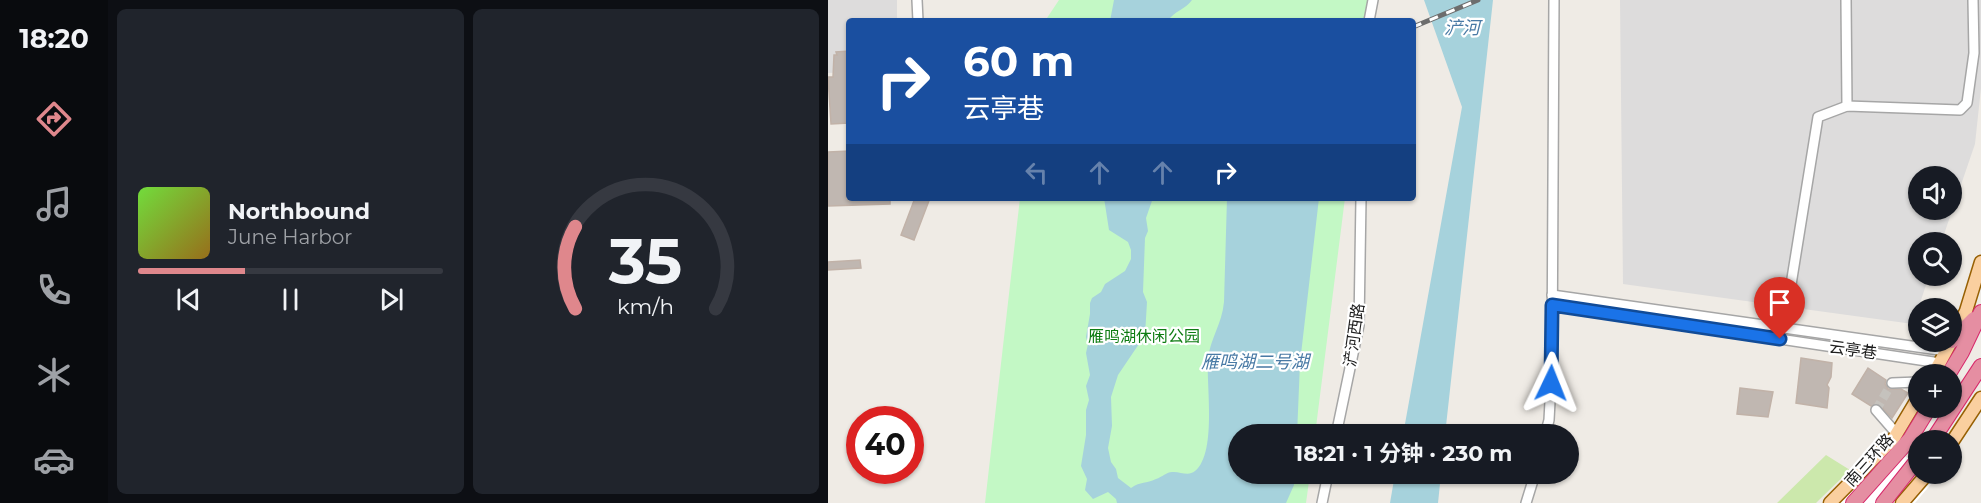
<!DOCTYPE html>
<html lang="zh">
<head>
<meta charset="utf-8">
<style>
  :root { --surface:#171b24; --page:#20242c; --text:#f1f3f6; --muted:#9ea1a6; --line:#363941; --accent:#df878c }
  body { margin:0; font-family:Montserrat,"Noto Sans SC",sans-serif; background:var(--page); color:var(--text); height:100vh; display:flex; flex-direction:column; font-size:22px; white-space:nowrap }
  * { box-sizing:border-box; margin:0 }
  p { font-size:20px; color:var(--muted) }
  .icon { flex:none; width:33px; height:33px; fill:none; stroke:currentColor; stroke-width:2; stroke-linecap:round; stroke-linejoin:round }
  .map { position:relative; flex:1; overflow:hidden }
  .side { display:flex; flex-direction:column; gap:9px; padding:9px; background:#0d0f14; width:720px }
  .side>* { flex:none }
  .banner { position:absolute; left:18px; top:18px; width:570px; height:183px; border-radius:6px; box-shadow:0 2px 4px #0004; background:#1a4fa0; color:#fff; overflow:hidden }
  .fabs { position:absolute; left:1080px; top:166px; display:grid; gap:12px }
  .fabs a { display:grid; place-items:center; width:54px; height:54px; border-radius:50%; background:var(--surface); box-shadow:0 2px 4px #0004; font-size:30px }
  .speed { position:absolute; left:18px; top:406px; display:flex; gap:12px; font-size:30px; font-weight:700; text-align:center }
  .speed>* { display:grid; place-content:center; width:78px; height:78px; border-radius:50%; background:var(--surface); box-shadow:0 2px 4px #0004; line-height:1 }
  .speed .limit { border:9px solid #d22; background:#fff; color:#111 }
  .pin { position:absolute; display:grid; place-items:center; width:51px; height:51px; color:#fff; margin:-62px -26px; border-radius:50% 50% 50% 0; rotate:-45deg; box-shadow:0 0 6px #0007 }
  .pin .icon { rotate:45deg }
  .me { position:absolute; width:66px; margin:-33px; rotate:2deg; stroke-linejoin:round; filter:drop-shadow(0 0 4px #0008) }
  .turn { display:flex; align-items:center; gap:21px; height:126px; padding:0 18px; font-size:27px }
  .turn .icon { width:78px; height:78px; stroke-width:2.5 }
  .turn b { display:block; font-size:42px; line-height:51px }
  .lanes { display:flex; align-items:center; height:57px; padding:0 18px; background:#0003; justify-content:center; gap:30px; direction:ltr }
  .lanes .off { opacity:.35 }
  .side .tile { flex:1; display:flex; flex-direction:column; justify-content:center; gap:9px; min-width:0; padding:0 21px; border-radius:9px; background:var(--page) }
  .side .dial { align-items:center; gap:0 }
  .dial svg { height:156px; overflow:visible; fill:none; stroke:var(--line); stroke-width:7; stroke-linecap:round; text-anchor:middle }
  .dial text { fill:var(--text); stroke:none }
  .song { display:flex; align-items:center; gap:18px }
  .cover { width:72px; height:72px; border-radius:9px; background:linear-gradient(135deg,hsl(100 70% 55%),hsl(40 70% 35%)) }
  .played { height:6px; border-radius:3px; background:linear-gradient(90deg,var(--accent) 35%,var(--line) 35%) }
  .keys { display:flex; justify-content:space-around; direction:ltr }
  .side .tiles { flex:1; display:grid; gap:9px; grid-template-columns:repeat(2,1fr) }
  .trip { position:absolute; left:400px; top:424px; width:351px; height:60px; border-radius:30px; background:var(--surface); box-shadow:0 2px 4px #0004; font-weight:700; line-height:60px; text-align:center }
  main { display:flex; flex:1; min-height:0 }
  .tab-bar { display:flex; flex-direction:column; width:108px; justify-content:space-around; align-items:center; background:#090b0e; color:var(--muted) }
  .tab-bar .icon { width:42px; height:42px }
  .tab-bar .active { color:var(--accent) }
  .tab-bar b { font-size:27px; color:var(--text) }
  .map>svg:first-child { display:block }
  .residential { fill:#dddcdc; fill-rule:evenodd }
  .grass { fill:#cce8ac }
  .park { fill:#c3f8c5 }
  .water { fill:#a6d2dc }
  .pier { fill:#fff }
  .building { fill:#c0b7b1; stroke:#c1b2a8; stroke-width:1.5 }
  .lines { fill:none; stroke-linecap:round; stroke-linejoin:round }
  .minor-tunnel { stroke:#c5c2bd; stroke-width:9; stroke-dasharray:9 4.5; stroke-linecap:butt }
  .minor-casing { stroke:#a6a6a6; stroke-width:12 }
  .major-casing { stroke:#976003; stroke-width:15 }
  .highway-casing { stroke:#d8286b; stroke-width:16 }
  .minor { stroke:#fff; stroke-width:9 }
  .major { stroke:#facf9f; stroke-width:12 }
  .highway { stroke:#e58ea2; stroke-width:14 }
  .rail-casing { stroke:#6d6d6d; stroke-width:5 }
  .rail { stroke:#fff; stroke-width:3; stroke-dasharray:9; stroke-linecap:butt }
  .route-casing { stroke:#114b97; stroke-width:15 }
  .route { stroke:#1a73e8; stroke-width:10 }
  .labels { text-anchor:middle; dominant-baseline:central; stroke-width:4.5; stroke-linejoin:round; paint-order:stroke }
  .street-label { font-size:16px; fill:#1f1f1f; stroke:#fff }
  .park-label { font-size:16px; fill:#0e7c12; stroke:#fff }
  .water-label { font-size:18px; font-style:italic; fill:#497aa5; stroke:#fff }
</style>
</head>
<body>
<main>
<nav class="tab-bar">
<b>18:20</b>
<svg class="icon active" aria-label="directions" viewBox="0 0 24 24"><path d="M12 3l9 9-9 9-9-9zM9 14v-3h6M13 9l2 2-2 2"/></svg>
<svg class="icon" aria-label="music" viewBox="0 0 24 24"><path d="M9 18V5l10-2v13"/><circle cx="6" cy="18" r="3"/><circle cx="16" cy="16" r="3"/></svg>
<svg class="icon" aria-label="phone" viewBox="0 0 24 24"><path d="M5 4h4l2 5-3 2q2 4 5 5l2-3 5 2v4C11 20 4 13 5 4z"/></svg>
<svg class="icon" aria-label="climate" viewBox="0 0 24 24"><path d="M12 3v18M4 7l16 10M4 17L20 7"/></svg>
<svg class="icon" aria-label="car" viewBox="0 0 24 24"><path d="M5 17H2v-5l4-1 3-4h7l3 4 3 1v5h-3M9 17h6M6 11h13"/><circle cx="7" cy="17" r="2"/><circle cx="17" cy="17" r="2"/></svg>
</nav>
<section class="side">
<div class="tiles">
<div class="tile">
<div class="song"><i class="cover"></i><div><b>Northbound</b><p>June Harbor</p></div></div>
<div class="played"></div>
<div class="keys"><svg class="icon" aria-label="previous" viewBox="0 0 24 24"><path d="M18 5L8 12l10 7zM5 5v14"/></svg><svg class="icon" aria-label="pause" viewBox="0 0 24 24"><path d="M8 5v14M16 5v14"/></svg><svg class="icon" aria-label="next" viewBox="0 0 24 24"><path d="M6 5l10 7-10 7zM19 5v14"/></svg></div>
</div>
<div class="tile dial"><svg viewBox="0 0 100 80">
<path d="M14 69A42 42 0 1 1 86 69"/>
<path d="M14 69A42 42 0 0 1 14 27" stroke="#df878c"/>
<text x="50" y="56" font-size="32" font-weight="700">35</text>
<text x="50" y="72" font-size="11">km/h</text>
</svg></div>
</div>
</section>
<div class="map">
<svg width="1153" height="503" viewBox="0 0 1153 503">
  <rect width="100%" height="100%" fill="#efebe5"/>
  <g class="residential">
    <path d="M 0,0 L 69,0 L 69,21 L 21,21 L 21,72 L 0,73 Z"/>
    <path d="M 792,0 L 1153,0 L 1153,88 L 1147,144 L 1113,243 L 1090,243 L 1090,276 L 1101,276 L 1085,324 L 795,284 ZM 1090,177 L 1124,177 L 1124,210 L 1090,210 Z"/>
  </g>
  <path class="grass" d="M 998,455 L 1022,470 L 992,499 L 988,503 L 949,503 Z"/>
  <g class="park">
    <path d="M 231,0 L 545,0 L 541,21 L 217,21 Z"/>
    <path d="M 192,198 L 517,198 L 487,435 L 411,435 L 411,474 L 482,474 L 478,503 L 157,503 Z"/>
  </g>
  <g class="water">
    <path d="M 286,0 L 364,0 C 358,9 346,11 340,21 L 282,21 Z"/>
    <path d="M 596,0 L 665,0 L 617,435 L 575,435 L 634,107 Z"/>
    <path d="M 276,198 L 325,198 L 318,218 L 320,231 L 317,238 L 315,292 L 319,302 L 317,335 L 290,375 L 283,397 L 284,426 L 280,448 L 283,462 L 288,469 L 290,478 L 303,488 C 313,481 318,484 328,479 C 334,477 339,472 344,472 C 352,471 360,477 367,471 C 389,453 378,385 380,359 C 382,339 394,324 396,302 L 399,198 L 491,198 L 472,363 L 469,435 L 411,435 L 411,474 L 466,474 L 466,485 L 458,503 L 289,503 L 288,499 L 280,492 L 265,499 L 257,490 L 259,479 L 253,466 L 258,435 L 258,410 L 261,400 L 258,386 L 262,375 L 258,353 L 260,344 L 258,337 L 262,314 L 262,303 L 264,298 L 273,292 L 277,284 L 297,271 L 303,259 L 303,250 L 300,242 L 281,230 Z"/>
    <path d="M 567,474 L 613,474 L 610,503 L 562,503 Z"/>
  </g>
  <path class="pier" d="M 1053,442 L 1090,464 L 1090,474 L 1107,474 L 1110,476 L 1087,503 L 994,503 Z"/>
  <g class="building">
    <path d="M 21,51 L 21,123 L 3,124 L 0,77 L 5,77 L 6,55 L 9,55 L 8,52 Z"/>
    <path d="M 21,151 L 21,198 L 62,198 L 62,204 L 0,206 L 0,152 Z"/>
    <path d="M 87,198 L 102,198 L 86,240 L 73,235 Z"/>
    <path d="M 32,260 L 33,268 L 0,270 L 0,262 Z"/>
    <path d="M 973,358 L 1004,363 L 1003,377 L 999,385 L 1001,388 L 999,408 L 968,403 Z"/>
    <path d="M 1040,368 L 1058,380 L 1057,384 L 1060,389 L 1073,389 L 1080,393 L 1064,418 L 1051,404 L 1043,406 L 1024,394 Z"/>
    <path d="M 912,388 L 945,392 L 940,417 L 909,414 Z"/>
  </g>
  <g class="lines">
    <path class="minor-tunnel" d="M 1048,410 L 1064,383"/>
    <g class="minor-casing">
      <g id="minor">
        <path d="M 89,0 L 90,21"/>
        <path d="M 1018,0 L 1019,106"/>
        <path d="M 541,21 L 545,0"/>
        <path d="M 724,295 L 1118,351"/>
        <path d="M 724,305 L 1112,363"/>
        <path d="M 956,328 L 990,117 L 1019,106 L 1132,110 L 1139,103 L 1146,53 L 1145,0"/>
        <path d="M 1064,383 L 1090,382"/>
        <path d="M 1048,410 L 1068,433"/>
        <path d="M 508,435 L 531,325 L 533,198"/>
        <path d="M 717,435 L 721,420 L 724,364 L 726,0"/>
        <path d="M 494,503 L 500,474"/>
        <path d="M 698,503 L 707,474"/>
      </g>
    </g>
    <g class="major-casing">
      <g id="major">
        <path d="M 1125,337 L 1138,311 L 1153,262"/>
        <path d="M 1105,375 L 1123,342"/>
        <path d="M 1124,442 L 1153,398"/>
        <path d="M 1002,503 L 1066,438 L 1090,398"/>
        <path d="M 1074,503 L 1099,474"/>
      </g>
    </g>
    <g class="highway-casing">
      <g id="highway">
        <path d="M 1124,341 L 1146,319"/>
        <path d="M 1120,375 L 1134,352 L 1153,312"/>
        <path d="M 1104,441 L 1153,366"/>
        <path d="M 1025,503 L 1082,439 L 1101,408"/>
        <path d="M 1055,503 L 1090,459"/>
      </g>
    </g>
    <use href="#minor" class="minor"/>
    <use href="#major" class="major"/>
    <use href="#highway" class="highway"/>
    <g class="rail-casing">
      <path id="rail" d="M 585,27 L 650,0"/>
    </g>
    <use href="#rail" class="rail"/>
  </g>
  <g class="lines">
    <g class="route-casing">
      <path id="route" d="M 723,383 L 724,305 L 952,339"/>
    </g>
    <use href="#route" class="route"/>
  </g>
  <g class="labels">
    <g class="street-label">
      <text transform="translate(526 335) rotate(-82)">浐河西路</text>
      <text transform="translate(1025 350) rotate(8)">云亭巷</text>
      <text transform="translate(1041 460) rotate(-48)">南三环路</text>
    </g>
    <g class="park-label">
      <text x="316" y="336">雁鸣湖休闲公园</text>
    </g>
    <g class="water-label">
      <text x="634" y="28">浐河</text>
      <text x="427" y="362">雁鸣湖二号湖</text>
    </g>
  </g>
</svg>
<div class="fabs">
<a><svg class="icon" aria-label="sound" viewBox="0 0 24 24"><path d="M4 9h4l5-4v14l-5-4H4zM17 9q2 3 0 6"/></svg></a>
<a><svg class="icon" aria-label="search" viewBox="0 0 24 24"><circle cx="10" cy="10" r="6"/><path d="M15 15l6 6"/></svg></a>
<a><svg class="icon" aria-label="layers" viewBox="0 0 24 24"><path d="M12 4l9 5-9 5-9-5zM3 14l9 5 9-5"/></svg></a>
<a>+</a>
<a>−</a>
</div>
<div class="speed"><div class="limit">40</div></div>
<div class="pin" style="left:952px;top:339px;background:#d93025"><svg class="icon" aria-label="arrive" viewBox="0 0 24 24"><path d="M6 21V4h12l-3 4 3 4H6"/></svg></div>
<svg class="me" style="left:723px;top:383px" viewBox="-20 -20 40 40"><path d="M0-17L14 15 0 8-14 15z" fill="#1a73e8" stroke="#fff" stroke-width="4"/></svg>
<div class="trip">18:21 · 1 分钟 · 230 m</div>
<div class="banner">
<div class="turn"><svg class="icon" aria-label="right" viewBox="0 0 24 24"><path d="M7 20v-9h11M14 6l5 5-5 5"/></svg><div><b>60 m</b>云亭巷</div></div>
<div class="lanes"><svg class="icon off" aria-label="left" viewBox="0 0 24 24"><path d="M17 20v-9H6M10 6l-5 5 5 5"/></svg><svg class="icon off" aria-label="ahead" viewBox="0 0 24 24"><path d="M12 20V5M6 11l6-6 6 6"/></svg><svg class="icon off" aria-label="ahead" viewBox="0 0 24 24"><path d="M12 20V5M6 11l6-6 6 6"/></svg><svg class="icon" aria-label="right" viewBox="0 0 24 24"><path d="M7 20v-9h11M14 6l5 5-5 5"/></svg></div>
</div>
</div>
</main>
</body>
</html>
